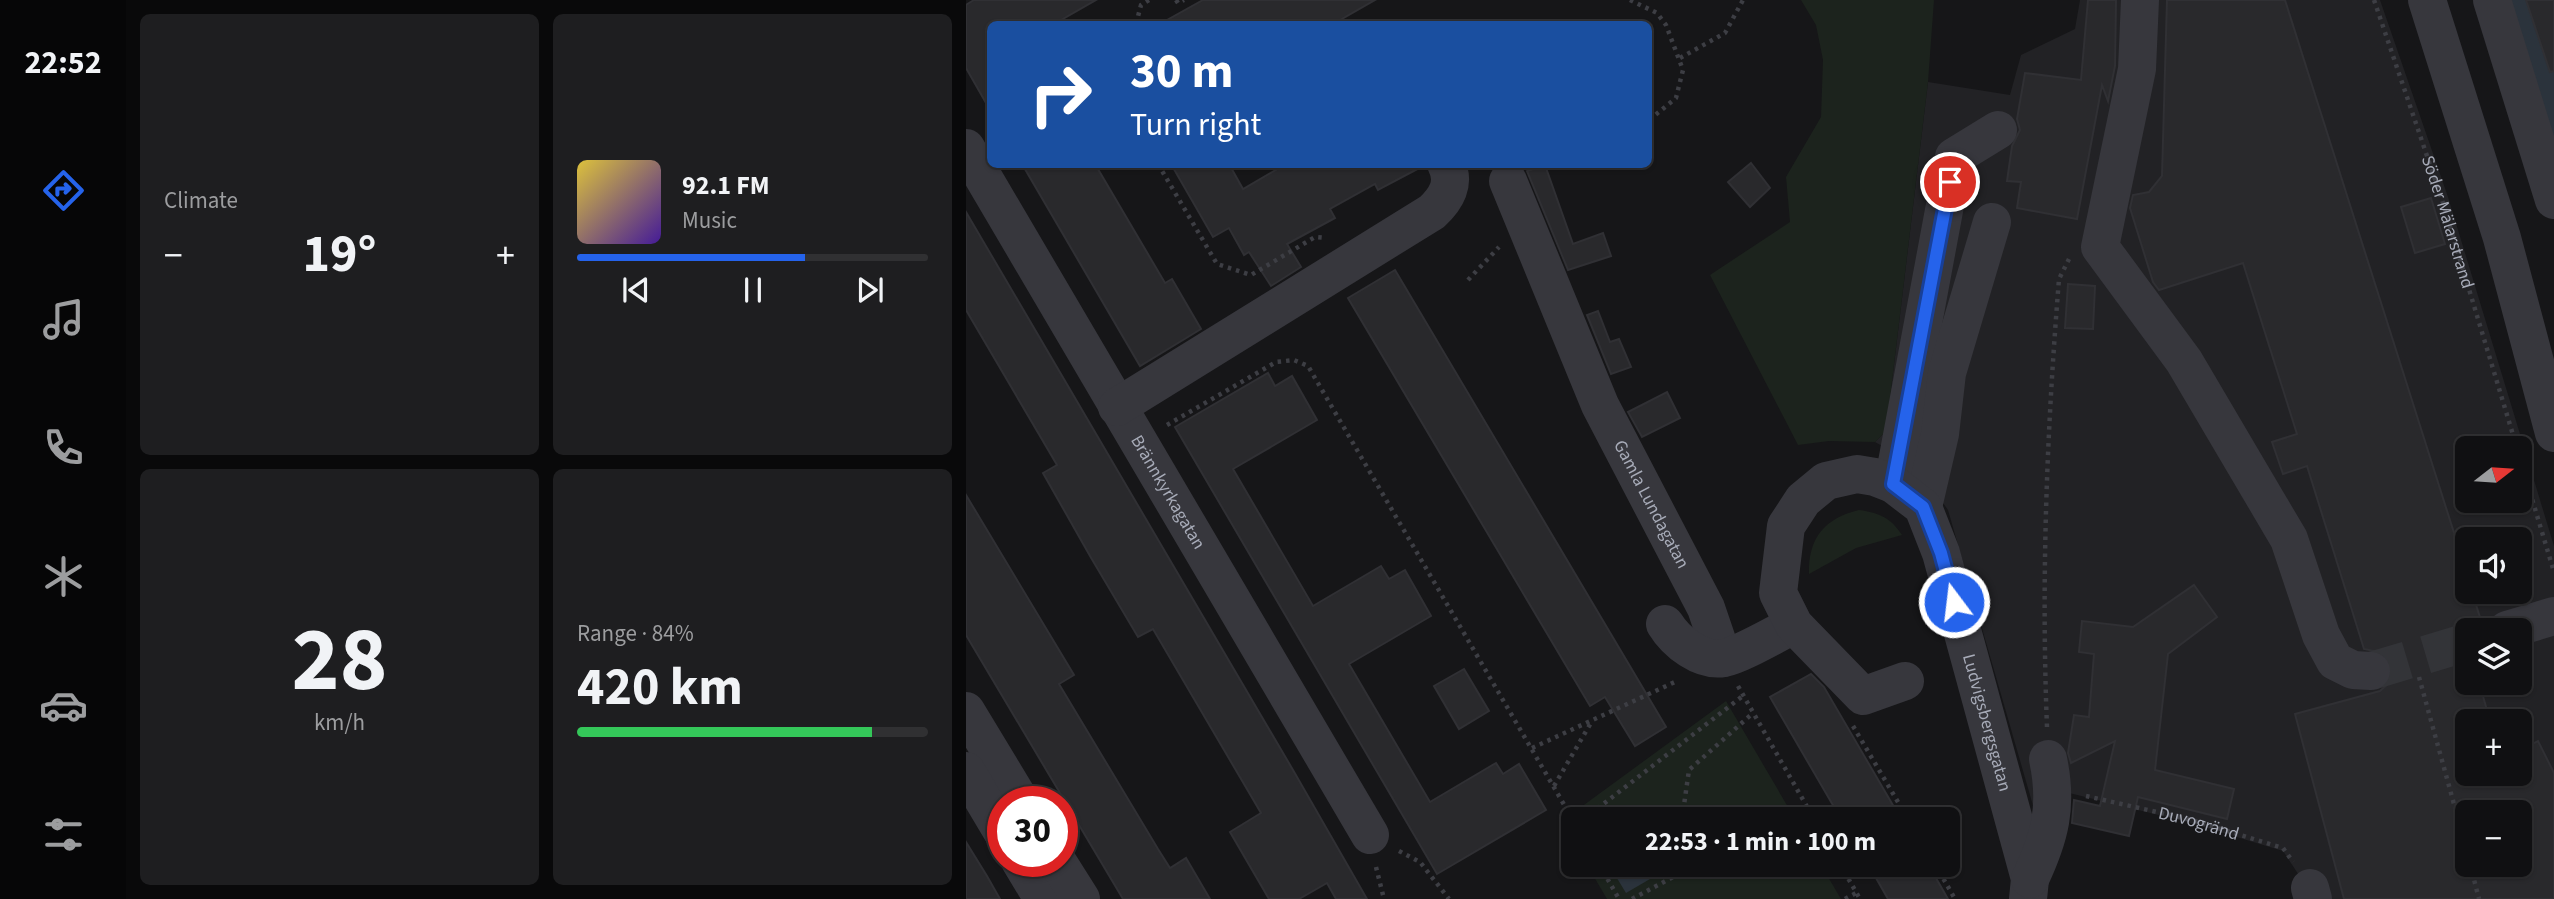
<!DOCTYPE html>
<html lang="en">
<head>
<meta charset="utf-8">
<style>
  :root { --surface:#101012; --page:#1e1e20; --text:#f1f3f6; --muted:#9c9d9f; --line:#303032; --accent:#2563eb }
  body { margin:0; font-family:"Source Sans 3",sans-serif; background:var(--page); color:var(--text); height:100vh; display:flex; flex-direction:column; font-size:26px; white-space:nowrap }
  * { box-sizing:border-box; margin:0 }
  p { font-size:23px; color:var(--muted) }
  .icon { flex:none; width:38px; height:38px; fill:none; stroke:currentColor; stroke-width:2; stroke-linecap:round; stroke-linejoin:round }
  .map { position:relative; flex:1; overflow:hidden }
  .panel { display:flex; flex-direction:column; gap:14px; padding:14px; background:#09090a; width:840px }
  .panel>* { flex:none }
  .banner { position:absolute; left:21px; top:21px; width:665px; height:147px; border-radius:10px; box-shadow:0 2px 5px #0004,0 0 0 2px var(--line); background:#1a4fa0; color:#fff; overflow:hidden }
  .needle { width:46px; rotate:73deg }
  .tools { position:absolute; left:1489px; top:436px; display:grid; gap:14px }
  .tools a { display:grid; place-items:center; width:77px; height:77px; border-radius:10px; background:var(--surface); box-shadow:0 2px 5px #0004,0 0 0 2px var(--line); font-size:35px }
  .speed { position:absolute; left:21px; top:786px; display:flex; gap:14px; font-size:35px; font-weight:700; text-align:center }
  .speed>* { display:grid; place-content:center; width:91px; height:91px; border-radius:50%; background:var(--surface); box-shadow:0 2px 5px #0004,0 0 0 2px var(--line); line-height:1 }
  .speed .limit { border:10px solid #d22; background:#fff; color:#111 }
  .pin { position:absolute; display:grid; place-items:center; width:60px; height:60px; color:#fff; margin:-30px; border:4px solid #fff; border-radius:50%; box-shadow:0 2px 7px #0007 }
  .me { position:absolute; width:77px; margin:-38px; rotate:345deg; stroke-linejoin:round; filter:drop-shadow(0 0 5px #0008) }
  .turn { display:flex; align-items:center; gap:24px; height:147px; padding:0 28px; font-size:32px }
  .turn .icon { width:91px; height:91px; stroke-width:2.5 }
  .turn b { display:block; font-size:49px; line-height:60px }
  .big { font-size:52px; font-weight:700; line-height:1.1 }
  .panel .widget { flex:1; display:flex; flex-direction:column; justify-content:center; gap:10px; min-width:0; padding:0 24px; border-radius:10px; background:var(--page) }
  .panel .dial { align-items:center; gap:0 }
  .dial b { font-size:91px; line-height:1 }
  .song { display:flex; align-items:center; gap:21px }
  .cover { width:84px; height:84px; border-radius:10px; background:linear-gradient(135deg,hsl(50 70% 55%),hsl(260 70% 35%)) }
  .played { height:7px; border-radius:4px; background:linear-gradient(90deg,var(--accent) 65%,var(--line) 65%) }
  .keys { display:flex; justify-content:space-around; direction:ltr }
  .heat { display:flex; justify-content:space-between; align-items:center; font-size:38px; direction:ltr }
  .charge { height:10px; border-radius:5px; background:linear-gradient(90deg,#34c759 84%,var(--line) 0) }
  .panel .tiles { flex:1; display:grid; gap:14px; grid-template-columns:repeat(2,1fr) }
  .trip { position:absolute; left:595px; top:807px; width:399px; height:70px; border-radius:10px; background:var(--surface); box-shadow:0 2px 5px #0004,0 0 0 2px var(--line); font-weight:700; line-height:70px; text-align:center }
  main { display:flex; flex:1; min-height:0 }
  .tab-bar { display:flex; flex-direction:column; width:126px; justify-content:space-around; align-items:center; background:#060607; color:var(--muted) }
  .tab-bar .icon { width:49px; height:49px }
  .tab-bar .current { color:var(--accent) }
  .tab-bar b { font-size:32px; color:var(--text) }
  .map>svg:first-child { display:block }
  .built { fill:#222225; fill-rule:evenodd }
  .green { fill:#1c231d }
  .water { fill:#2b333c }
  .building { fill:#29292c; stroke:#303034; stroke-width:2; fill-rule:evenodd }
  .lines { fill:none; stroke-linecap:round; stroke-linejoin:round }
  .minor-tunnel { stroke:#333438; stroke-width:38; stroke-dasharray:38 19; stroke-linecap:butt }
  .path { stroke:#3d3e44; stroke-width:4.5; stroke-dasharray:3.5 5; stroke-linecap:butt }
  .minor { stroke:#37373d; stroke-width:38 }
  .route-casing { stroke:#184099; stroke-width:18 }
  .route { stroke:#2563eb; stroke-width:12 }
  .labels { text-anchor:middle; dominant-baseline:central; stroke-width:7; stroke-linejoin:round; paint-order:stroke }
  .street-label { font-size:18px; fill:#a7abb8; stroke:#111113 }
</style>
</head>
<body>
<main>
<nav class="tab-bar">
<b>22:52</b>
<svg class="icon current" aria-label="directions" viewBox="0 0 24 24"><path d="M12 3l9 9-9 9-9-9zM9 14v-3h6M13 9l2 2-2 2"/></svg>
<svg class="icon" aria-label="music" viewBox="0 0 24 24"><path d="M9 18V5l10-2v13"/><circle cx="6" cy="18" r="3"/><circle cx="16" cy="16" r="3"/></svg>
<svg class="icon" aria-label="phone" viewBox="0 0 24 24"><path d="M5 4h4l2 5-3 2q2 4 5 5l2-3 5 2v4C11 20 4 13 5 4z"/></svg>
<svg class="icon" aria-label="climate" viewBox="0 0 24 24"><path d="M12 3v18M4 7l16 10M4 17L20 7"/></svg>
<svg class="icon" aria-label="car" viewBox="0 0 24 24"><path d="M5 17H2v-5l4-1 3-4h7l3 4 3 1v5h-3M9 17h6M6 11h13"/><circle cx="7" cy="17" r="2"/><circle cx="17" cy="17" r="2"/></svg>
<svg class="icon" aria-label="filters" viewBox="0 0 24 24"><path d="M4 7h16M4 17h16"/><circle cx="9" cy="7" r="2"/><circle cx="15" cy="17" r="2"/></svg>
</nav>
<section class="panel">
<div class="tiles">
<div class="widget"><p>Climate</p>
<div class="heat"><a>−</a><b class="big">19°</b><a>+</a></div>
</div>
<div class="widget">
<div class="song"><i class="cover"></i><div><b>92.1 FM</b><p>Music</p></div></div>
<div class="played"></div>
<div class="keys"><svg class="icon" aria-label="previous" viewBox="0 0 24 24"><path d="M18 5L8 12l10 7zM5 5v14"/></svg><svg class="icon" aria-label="pause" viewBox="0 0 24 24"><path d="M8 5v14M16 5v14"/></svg><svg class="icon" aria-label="next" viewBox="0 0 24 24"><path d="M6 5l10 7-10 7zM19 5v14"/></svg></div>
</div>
<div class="widget dial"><b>28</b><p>km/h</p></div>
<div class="widget"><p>Range · 84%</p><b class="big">420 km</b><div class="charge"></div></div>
</div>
</section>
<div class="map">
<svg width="1588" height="899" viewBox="0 0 1588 899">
  <rect width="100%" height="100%" fill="#161618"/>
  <path class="built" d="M 1114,0 L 1414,0 L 1482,197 L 1588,546 L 1588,899 L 1345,899 L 1342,889 L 1317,851 L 1221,822 L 1091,790 L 1070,816 L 982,510 L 950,465 L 909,442 L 920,431 L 962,82 L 1044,95 L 1055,55 L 1109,29 ZM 1502,448 L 1554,448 L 1554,500 L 1502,500 ZM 1502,539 L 1554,539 L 1554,592 L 1502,592 ZM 1502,630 L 1554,630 L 1554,682 L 1502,682 ZM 1502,721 L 1554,721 L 1554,774 L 1502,774 ZM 1502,812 L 1554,812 L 1554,864 L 1502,864 Z"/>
  <g class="green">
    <path d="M 835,0 L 968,0 L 962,82 L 920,431 L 909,442 L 863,441 L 832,445 L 744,275 L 824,222 L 820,177 L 855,117 L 857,60 L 850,25 Z"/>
    <path d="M 893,510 C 914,513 925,518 936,535 L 890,548 L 843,574 C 842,538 859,518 893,510 Z"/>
    <path d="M 760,701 L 829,819 L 607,819 L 607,841 L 596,821 Z"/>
    <path d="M 621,865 L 855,865 L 875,899 L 641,899 Z"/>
  </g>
  <g class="water">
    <path d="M 1538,0 L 1588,0 L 1588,162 Z"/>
    <path d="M 643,865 L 675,865 L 684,879 L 660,893 Z"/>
  </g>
  <g class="building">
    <path d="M 8,0 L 130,0 L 88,24 L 24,24 L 24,110 L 0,68 L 0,5 Z"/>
    <path d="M 237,0 L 409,0 L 367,24 L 194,24 Z"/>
    <path d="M 1122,0 L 1150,0 L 1149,66 L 1142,101 L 1136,85 L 1111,219 L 1051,208 L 1055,182 L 1041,181 L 1046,146 L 1054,130 L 1051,119 L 1059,73 L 1115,80 Z"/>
    <path d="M 1201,0 L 1319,0 L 1502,577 L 1502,592 L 1506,592 L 1518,630 L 1502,630 L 1502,682 L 1513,682 L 1524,721 L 1502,721 L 1502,774 L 1554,774 L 1554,750 L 1572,741 L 1588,773 L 1588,899 L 1378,899 L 1329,714 L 1414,691 L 1424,682 L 1427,672 L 1425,662 L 1417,653 L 1398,649 L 1341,466 L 1317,474 L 1306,442 L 1331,434 L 1277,263 L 1193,290 L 1187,282 L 1164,208 L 1167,195 L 1183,192 L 1196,176 ZM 1502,812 L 1554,812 L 1554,864 L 1502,864 Z"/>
    <path d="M 1560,0 L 1588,0 L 1588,71 L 1584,72 Z"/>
    <path d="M 785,163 L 804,188 L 784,207 L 762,182 Z"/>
    <path d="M 56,164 L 129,164 L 199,283 L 206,279 L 235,329 L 174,366 Z"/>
    <path d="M 205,164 L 263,164 L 277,189 L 320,164 L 459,165 L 412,190 L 409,184 L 364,209 L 369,218 L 321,244 L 335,267 L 305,286 L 283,252 L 278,255 L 263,228 L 247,237 Z"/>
    <path d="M 579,165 L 607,244 L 637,233 L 645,256 L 602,270 L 561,171 Z"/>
    <path d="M 1465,198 L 1479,244 L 1449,253 L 1435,207 Z"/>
    <path d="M 0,212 L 327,770 L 401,899 L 370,899 L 361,883 L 333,899 L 303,899 L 264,832 L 295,813 L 187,629 L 172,637 L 124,556 L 77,473 L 91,465 L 0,310 Z"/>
    <path d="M 429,270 L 700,727 L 669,746 L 639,697 L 624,706 L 382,298 Z"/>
    <path d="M 1102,284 L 1129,286 L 1127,329 L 1099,328 Z"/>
    <path d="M 632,311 L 644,342 L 653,339 L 665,367 L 645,374 L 621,315 Z"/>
    <path d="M 302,373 L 309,386 L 326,376 L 351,420 L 267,469 L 347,606 L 415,566 L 423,579 L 439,570 L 465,616 L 383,664 L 464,802 L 530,763 L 537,774 L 553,764 L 580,810 L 471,874 L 209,427 Z"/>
    <path d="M 701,392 L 714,418 L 676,437 L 662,412 Z"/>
    <path d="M 0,495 L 108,675 L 93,684 L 192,849 L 204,868 L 220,858 L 244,899 L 157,899 L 0,635 Z"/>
    <path d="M 1228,585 L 1251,617 L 1202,654 L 1189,770 L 1268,789 L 1261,819 L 1172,797 L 1163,836 L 1106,823 L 1108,800 L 1134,806 L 1149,741 L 1105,763 L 1102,753 L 1108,715 L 1123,717 L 1128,654 L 1113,652 L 1116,621 L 1167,627 Z"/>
    <path d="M 498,669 L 523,711 L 493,729 L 468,686 Z"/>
    <path d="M 845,674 L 858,687 L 935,819 L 875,819 L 804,697 Z"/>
    <path d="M 0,842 L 21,876 L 34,899 L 0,899 Z"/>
    <path d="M 902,864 L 962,864 L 982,899 L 922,899 Z"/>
  </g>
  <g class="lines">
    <path class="minor-tunnel" d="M 1405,671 L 1502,642"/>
    <g class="path">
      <path d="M 210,0 L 212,3 L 218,0"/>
      <path d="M 664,0 L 691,13 L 700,25 L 717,70 L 710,98 L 682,121"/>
      <path id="s1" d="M 1408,0 L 1476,200 L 1551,448"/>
      <path d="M 170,24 L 175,5 L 183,0"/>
      <path d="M 714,58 L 759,33 L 777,0"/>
      <path d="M 192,164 L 251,264 L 285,275 L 349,237 L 360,238"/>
      <path d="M 502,280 L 533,247"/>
      <path d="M 201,425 L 310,362 L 328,360 L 342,366 L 607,820"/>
      <path d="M 1554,459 L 1588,572"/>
      <path d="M 1453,677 L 1502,855"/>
      <path d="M 772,686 L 848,819"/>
      <path d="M 887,726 L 942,819"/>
      <path d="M 1081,727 C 1075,577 1081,428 1093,279 L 1103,259"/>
      <path d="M 566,748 L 711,681"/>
      <path d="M 588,786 L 626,721"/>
      <path id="s2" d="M 1120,796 L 1222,819 L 1317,848 L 1327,862"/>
      <path d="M 618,819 L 778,695"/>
      <path d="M 716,819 L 723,770 L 787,713"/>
      <path d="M 982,839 L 986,838"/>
      <path d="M 433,851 L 454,862 L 483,899"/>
      <path d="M 633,864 L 653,899"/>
      <path d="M 874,864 L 894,899"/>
      <path d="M 969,864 L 989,899"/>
      <path d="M 1504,864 L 1513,899"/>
      <path d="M 410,867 L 418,899"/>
      <path d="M 666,899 L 707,877 L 709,864"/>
      <path d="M 879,899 L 890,893"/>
    </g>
    <g class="minor">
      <path d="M 1174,0 L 1171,69 L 1134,247 L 1218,361 L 1323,539 L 1355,635 L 1369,661 L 1387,670 L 1405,671"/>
      <path d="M 1461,0 L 1536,238 L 1588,433"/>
      <path d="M 1526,0 L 1588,200"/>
      <path id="s3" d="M 0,148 L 404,835"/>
      <path id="s4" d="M 542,181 L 634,405 L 740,608 L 757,658"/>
      <path d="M 151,407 L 466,212 C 480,199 490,183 480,164"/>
      <path d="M 927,484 L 988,157 L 1032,130"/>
      <path d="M 957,507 L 974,434 L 981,373 L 1026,222"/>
      <path d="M 699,624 C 710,642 735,662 758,658 C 774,655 811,633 828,625"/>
      <path d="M 1541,630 L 1588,616"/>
      <path id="s5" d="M 939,681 L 897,696 L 828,625 L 812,593 L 820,526 L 837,500 L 860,481 L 891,474 L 909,477 L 927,484 L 957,507 L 975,553 L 1064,879 L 1062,899"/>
      <path d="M 0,711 L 55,802"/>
      <path d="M 0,771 L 37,833"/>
      <path d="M 54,861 L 77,899"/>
      <path d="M 91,861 L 115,899"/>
      <path d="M 1064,879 C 1084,837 1092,806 1082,759"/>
      <path d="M 1344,888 L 1347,899"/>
    </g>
  </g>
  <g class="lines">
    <g class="route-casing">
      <path id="route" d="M 984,182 L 927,484 L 957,507 L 975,553 L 988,602"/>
    </g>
    <use href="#route" class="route"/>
  </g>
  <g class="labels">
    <g class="street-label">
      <text stroke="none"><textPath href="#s1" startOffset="234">Söder Mälarstrand</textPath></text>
      <text stroke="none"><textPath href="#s3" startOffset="399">Brännkyrkagatan</textPath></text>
      <text stroke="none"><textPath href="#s4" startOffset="354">Gamla Lundagatan</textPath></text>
      <text stroke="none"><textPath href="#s5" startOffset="640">Ludvigsbergsgatan</textPath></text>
      <text stroke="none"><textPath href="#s2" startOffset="116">Duvogränd</textPath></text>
    </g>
  </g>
</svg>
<div class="tools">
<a><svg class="needle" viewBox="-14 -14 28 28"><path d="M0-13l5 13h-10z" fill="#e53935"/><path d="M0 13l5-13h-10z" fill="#9c9d9f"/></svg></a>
<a><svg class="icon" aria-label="sound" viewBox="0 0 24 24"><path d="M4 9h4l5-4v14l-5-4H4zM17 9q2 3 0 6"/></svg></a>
<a><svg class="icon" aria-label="layers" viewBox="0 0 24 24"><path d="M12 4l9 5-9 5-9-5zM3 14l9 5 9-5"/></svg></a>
<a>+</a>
<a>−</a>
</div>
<div class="speed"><div class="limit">30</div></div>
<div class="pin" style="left:984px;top:182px;background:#d93025"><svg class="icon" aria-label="arrive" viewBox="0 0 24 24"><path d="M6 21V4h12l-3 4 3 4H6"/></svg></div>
<svg class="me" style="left:988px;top:602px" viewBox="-20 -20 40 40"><circle r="17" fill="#2563eb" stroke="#fff" stroke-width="3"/><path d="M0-11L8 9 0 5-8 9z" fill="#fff"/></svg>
<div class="trip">22:53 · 1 min · 100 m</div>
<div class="banner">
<div class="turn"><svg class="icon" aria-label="right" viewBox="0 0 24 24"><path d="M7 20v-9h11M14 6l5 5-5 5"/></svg><div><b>30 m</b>Turn right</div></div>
</div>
</div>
</main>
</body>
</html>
